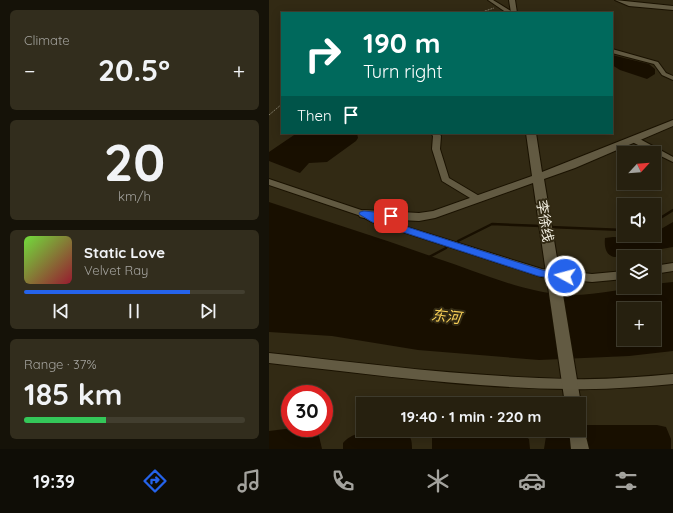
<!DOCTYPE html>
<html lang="en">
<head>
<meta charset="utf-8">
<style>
  :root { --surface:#26200f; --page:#322d1d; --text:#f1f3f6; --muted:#a4a39e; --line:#423e2f; --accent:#2563eb }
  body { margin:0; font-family:Quicksand,"Noto Sans SC",sans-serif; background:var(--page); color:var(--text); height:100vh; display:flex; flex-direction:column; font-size:15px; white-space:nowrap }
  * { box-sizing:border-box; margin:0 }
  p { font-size:13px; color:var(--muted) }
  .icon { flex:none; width:22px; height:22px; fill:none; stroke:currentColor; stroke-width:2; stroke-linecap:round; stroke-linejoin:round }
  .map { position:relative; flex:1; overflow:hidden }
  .details { display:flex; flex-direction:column; gap:10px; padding:10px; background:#151208; width:269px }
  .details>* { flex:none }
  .banner { position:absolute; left:12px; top:12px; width:332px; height:122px; border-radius:0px; box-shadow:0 2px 10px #0003,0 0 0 1px var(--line); background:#00695c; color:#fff; overflow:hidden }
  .needle { width:26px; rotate:64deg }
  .buttons { position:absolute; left:348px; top:146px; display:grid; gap:8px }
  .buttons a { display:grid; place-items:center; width:44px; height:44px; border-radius:0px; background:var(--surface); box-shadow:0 2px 10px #0003,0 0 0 1px var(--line); font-size:20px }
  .speed { position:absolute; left:12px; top:385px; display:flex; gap:8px; font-size:20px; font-weight:700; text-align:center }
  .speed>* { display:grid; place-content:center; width:52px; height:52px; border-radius:50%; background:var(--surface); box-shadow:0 2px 10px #0003,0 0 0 1px var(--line); line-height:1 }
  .speed .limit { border:6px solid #d22; background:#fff; color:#111 }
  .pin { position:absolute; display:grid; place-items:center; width:34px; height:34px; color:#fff; margin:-17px; border-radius:8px; box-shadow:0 2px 6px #0006 }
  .me { position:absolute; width:44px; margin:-22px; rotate:277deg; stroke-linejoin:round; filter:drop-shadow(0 0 3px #0008) }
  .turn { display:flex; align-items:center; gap:14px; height:84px; padding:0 16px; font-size:18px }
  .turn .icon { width:52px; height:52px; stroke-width:2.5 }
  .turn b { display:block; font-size:28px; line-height:34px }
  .then { display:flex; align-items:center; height:38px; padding:0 16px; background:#0003; gap:8px; font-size:15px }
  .big { font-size:30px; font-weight:700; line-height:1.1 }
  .details .card { flex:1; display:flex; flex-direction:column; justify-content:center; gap:6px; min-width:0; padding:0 14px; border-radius:6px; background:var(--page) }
  .details .dial { align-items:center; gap:0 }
  .dial b { font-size:52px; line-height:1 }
  .song { display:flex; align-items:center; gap:12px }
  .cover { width:48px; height:48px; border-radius:6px; background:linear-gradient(135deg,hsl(100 70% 55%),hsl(350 70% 35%)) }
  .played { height:4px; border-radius:2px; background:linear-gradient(90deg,var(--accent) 75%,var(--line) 75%) }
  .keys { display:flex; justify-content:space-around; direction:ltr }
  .heat { display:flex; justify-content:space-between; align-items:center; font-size:22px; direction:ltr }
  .charge { height:6px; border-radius:3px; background:linear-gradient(90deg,#34c759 37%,var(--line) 0) }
  .trip { position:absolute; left:87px; top:397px; width:230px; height:40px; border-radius:0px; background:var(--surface); box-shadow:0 2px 10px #0003,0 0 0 1px var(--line); font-weight:700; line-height:40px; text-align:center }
  .dock { display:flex; height:64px; justify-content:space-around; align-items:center; background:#0f0d06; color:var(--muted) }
  .dock .icon { width:28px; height:28px }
  .dock .selected { color:var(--accent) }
  .dock b { font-size:18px; color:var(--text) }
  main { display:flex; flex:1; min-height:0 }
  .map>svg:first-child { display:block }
  .water { fill:#180f00; fill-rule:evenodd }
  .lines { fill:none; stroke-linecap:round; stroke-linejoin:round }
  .stream { stroke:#180f00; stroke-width:2.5 }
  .street-casing { stroke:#1a1201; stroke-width:2 }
  .secondary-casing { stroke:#1a1201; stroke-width:2 }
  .path { stroke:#817b68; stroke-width:1; stroke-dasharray:2 1; stroke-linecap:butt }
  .street { fill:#625a42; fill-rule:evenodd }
  .secondary { fill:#625a42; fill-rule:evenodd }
  .route { fill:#2563eb; stroke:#184099 }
  .labels { text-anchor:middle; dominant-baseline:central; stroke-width:4; stroke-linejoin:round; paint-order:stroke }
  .street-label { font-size:14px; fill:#f1eddf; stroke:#322a14 }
  .water-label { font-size:15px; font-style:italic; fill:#f7cf57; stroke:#322a14 }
</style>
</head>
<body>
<main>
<section class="details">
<div class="card"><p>Climate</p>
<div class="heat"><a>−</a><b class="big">20.5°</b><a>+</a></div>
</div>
<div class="card dial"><b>20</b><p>km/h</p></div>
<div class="card">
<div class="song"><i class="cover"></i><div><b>Static Love</b><p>Velvet Ray</p></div></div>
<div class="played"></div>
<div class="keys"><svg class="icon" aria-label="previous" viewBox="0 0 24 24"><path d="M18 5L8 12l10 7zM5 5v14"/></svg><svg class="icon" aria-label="pause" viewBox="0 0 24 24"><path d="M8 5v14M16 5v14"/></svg><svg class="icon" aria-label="next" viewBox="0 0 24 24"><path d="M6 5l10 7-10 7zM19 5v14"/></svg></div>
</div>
<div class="card"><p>Range · 37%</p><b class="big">185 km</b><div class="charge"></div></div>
</section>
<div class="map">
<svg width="404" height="449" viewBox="0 0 404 449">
  <rect width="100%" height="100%" fill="#322a14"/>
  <g class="water">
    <path d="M 343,55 L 380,64 L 386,69 L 386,74 L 378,79 L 351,70 L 343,65 Z"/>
    <path d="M 28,133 L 88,133 L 89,138 L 87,141 L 58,162 L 40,163 L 31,173 L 0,161 L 0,152 Z"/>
    <path d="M 0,202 C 56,221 112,238 167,258 C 210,272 252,292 298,295 C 327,296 356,287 385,287 L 385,284 L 404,282 L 404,351 L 360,356 L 270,360 L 149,350 L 63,336 L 0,332 ZM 355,309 L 385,309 L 385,339 L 355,339 Z"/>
    <path d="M 404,222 L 404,247 L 346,257 C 337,256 335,247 336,238 L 344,237 L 369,238 L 385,235 L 385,233 Z"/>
    <path d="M 310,425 L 388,425 L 397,427 L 402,439 L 402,449 L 275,449 L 278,430 L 310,430 Z"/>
    <path d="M 24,428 L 45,428 L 50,436 L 53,449 L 0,449 L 0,431 Z"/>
    <path d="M 118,430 L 135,430 C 142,436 143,440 143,449 L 74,449 L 74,443 C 85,430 103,432 118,430 Z"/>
    <path d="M 172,430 L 191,430 L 257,437 L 260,439 L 261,449 L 163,449 L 163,437 Z"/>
  </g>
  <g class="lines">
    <g class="stream">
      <path d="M 385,222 L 404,210"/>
      <path d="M 280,227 L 355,230"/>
      <path d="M 189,241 L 223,224 L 273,226"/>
      <path d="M 160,257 L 177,248"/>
    </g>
    <g class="street-casing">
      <g id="street">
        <path d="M 219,0 L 224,0 L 245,13 L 238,13 Z"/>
        <path d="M 346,0 L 404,6 L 404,10 L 360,6 Z"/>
        <path d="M 343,49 L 389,62 L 397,73 L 404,76 L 404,80 L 393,75 L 385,64 L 343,53 Z"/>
        <path d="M 162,133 L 170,133 L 172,136 L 171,149 L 180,178 L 212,197 L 213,199 L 212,201 L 206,201 L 173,181 L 163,149 L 164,136 Z"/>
        <path d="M 363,138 L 369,138 L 404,157 L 404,162 L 363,142 Z"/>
        <path d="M 0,179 L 98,212 L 109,218 L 273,269 L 323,274 L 355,271 L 355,279 L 323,282 L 273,277 L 103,222 L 92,216 L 0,185 Z"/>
        <path d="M 404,263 L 404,271 L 385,274 L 385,266 Z"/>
        <path d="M 0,353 C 100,364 200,377 301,379 C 336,380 370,377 404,374 L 404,384 C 370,387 336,390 301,389 C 200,388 100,374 0,363 Z"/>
      </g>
    </g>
    <g class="secondary-casing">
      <g id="secondary">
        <path d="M 240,0 L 246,0 L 248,13 L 242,13 Z"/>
        <path d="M 404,120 L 404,126 L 306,168 L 275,179 L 312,404 L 310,409 L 310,404 L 296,404 L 264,183 L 166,218 L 150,221 L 95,218 L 91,217 L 89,214 L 91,211 L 95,210 L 150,213 L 164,211 L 263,176 L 257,133 L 267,133 L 273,172 Z"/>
        <path d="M 310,423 L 314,424 L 320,449 L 302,449 L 300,430 L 310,430 Z"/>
      </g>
    </g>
    <g class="path">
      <path d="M 210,13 L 225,8"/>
      <path d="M 0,115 L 13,104"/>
    </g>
    <use href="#street" class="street"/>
    <use href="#secondary" class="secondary"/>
  </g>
  <path class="route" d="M 95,211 L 125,214 L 127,216 L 125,218 L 110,218 L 273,270 L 299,274 L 301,276 L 299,279 L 296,280 L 269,276 L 103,222 L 90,214 L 91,212 Z"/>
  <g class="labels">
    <g class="street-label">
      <text transform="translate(276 221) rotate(81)">李徐线</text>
    </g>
    <g class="water-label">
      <text transform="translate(177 316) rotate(7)">东河</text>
    </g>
  </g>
</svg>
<div class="buttons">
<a><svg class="needle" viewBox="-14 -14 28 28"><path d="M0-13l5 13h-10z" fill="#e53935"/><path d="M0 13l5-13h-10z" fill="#a4a39e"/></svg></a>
<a><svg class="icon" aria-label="sound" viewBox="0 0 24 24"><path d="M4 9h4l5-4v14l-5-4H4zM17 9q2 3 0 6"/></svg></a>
<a><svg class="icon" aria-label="layers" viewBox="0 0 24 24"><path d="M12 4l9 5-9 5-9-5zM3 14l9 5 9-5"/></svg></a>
<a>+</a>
</div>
<div class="speed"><div class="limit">30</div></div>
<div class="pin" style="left:122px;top:216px;background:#d93025"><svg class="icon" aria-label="arrive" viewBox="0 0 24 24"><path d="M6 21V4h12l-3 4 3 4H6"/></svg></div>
<svg class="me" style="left:296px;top:276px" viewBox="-20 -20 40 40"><circle r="17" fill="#2563eb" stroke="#fff" stroke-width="3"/><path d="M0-11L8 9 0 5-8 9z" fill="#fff"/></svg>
<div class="trip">19:40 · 1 min · 220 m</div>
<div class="banner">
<div class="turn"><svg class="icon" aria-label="right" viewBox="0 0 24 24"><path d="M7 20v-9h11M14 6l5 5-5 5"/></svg><div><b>190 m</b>Turn right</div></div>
<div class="then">Then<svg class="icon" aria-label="arrive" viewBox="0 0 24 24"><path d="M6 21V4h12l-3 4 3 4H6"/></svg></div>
</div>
</div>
</main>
<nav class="dock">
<b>19:39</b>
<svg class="icon selected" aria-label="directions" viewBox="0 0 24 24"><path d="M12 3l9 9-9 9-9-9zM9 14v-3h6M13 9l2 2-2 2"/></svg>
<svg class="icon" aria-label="music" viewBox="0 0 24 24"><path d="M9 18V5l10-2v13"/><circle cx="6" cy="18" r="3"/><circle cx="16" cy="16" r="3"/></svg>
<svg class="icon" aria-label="phone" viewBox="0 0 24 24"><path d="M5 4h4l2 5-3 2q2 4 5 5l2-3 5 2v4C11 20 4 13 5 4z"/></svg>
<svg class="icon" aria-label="climate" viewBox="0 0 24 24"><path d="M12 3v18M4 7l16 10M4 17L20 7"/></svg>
<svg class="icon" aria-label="car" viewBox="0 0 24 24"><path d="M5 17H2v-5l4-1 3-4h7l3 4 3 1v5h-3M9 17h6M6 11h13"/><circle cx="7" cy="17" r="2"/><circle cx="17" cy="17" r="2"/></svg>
<svg class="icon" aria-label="filters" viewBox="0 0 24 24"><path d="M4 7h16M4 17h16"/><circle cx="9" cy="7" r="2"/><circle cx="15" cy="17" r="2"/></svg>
</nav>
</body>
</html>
